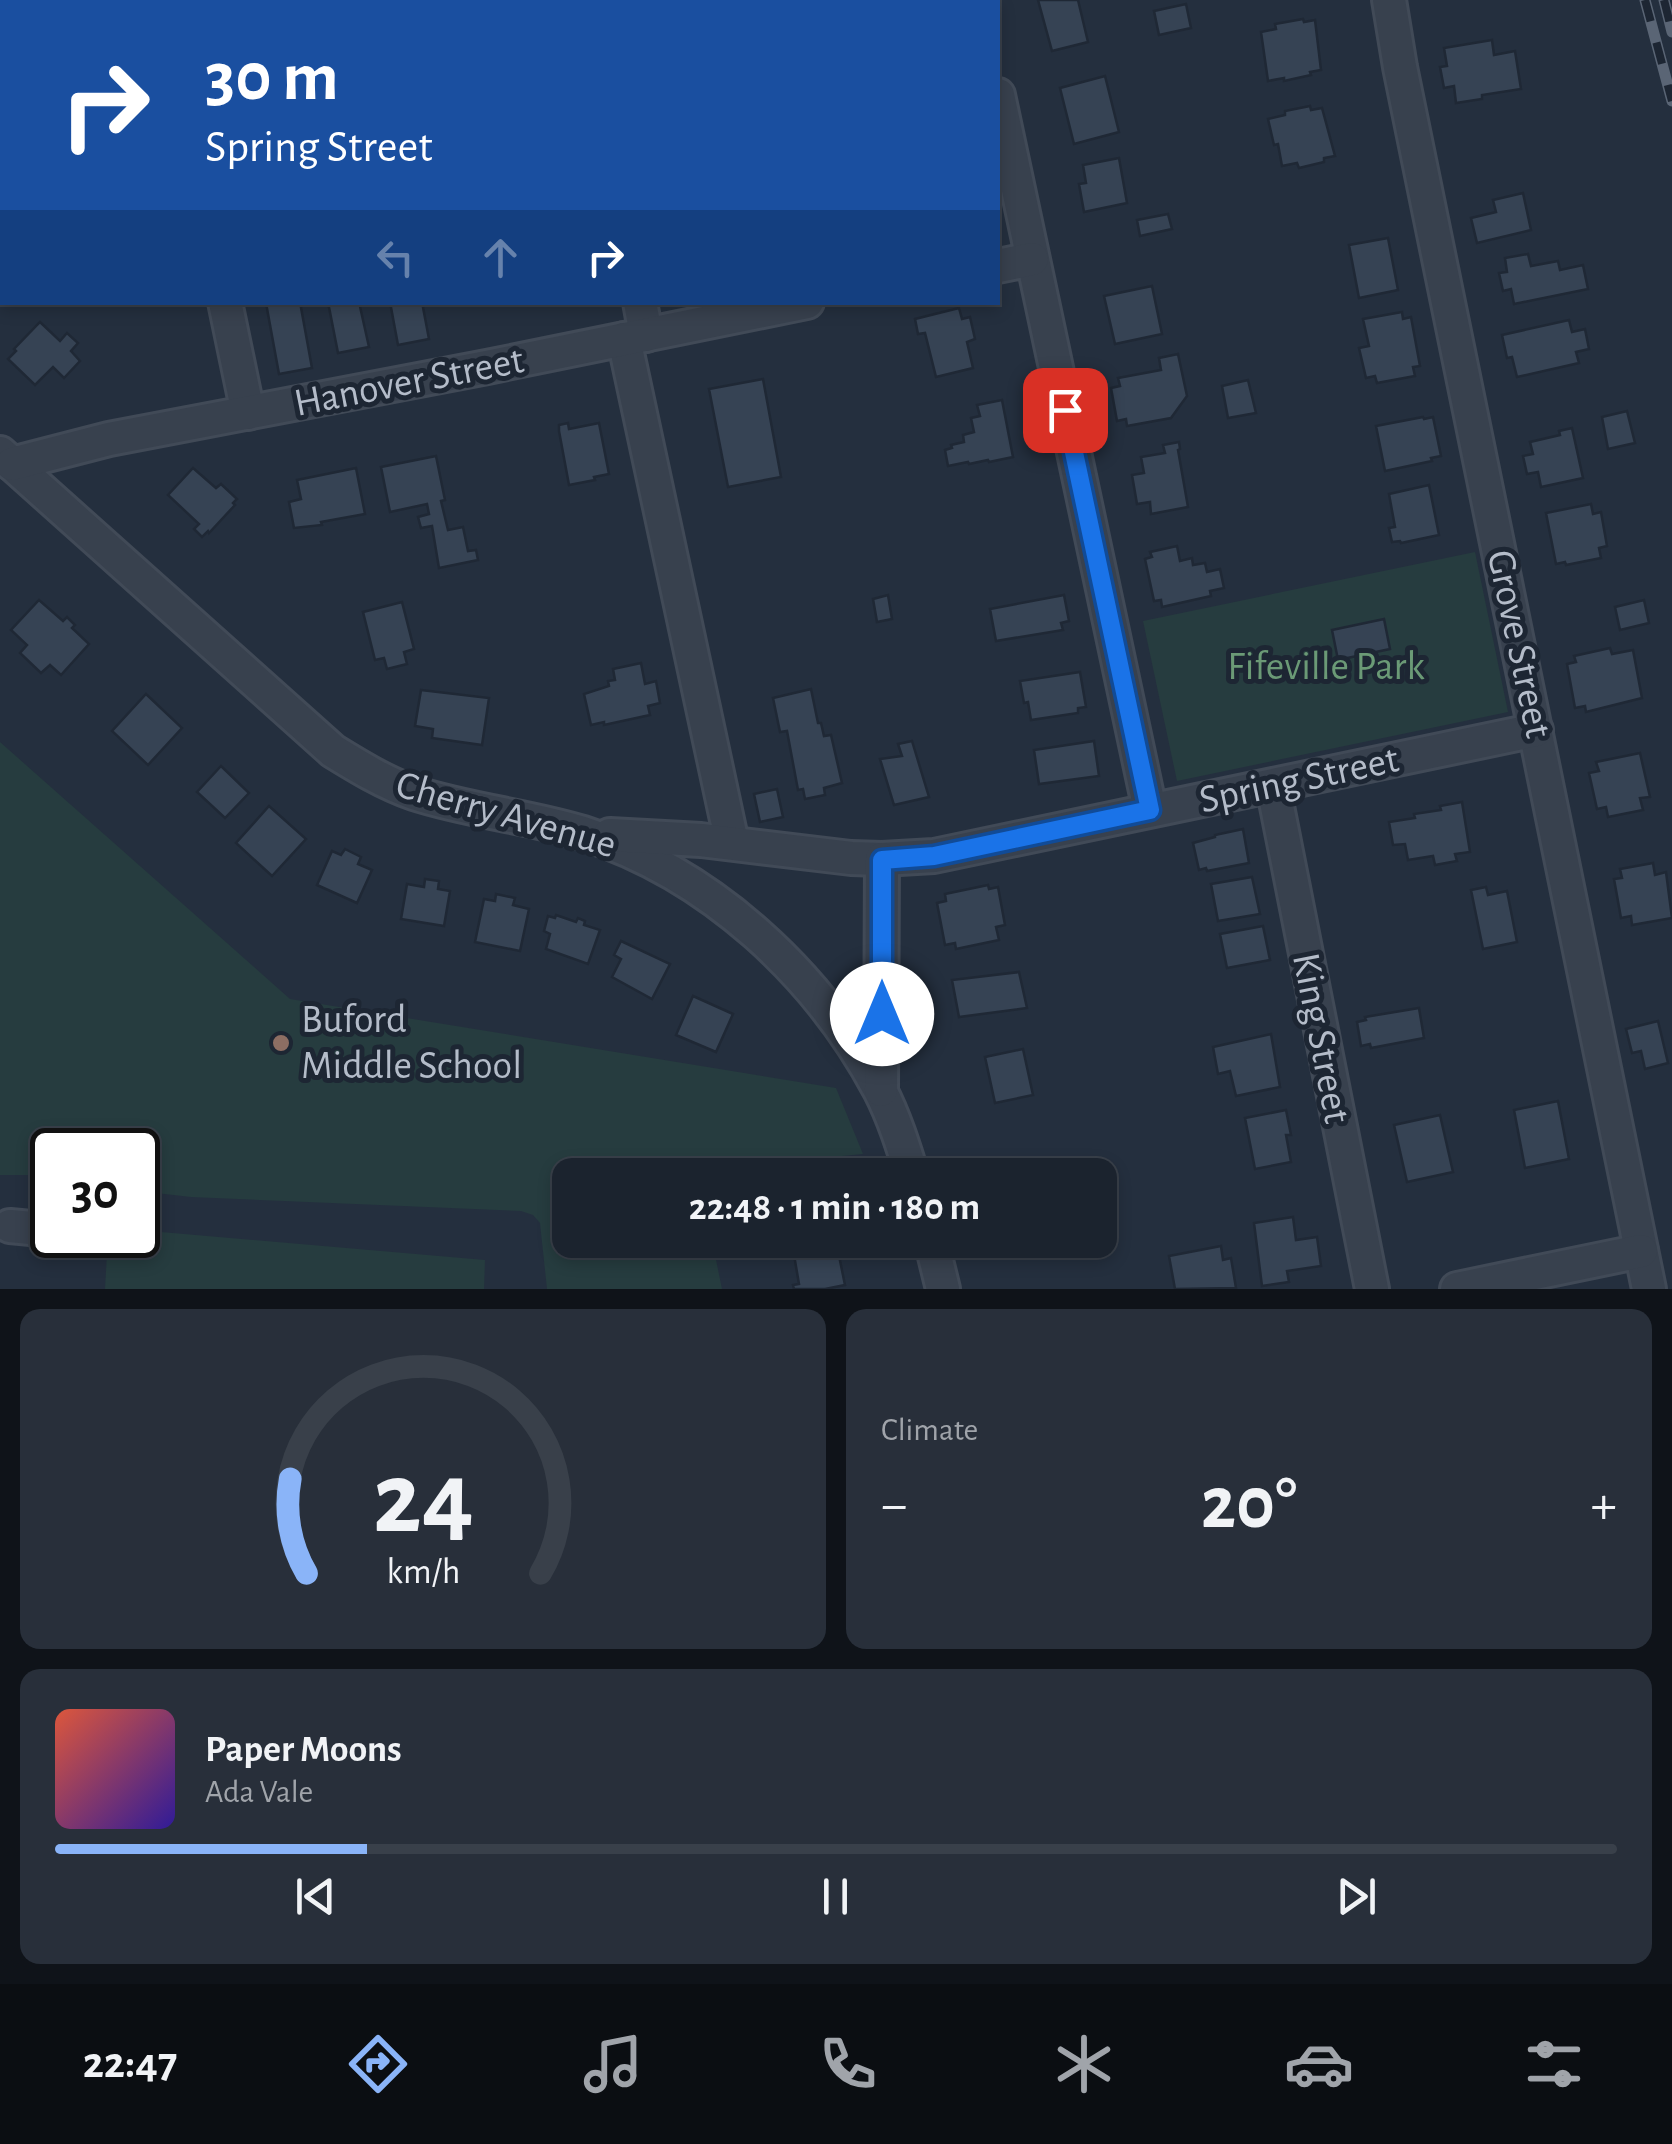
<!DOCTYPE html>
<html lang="en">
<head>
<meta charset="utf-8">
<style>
  :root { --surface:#1b232e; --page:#282f3a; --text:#f1f3f6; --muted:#a0a4aa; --line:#39404a; --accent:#8ab4f8 }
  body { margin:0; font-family:"Alegreya Sans",sans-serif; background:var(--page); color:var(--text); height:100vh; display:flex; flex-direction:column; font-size:38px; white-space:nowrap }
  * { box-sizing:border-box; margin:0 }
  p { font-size:32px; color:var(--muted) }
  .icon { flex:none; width:55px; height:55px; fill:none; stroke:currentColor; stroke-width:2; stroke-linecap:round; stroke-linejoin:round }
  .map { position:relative; height:1289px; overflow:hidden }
  .sheet { display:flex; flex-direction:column; gap:20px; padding:20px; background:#0f1319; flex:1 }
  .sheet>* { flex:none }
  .top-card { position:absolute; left:0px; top:0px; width:1000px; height:305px; box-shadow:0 5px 15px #0003,0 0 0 2px var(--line); background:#1a4fa0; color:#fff; overflow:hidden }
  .speed { position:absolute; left:30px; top:1128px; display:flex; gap:20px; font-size:50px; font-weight:700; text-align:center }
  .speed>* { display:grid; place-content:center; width:130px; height:130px; border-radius:50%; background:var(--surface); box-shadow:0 5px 15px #0003,0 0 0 2px var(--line); line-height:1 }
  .speed .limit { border:5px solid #111; border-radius:15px; background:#fff; color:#111 }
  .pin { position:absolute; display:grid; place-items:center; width:85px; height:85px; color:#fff; margin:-42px; border-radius:20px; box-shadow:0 5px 15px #0006 }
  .me { position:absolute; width:110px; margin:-55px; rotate:0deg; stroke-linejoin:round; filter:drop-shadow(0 0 8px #0008) }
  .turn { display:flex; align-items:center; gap:35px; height:210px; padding:0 40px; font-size:45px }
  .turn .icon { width:130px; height:130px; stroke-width:2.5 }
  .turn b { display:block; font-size:70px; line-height:85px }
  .lanes { display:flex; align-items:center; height:95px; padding:0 40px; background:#0003; justify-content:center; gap:50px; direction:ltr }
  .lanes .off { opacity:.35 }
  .big { font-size:75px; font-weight:700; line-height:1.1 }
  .sheet .widget { flex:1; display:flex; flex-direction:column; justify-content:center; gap:15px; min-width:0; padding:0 35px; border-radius:20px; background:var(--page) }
  .sheet .dial { align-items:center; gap:0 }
  .dial svg { height:260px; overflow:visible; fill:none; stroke:var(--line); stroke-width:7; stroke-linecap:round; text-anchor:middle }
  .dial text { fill:var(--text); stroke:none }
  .song { display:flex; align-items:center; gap:30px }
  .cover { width:120px; height:120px; border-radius:15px; background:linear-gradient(135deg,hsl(10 70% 55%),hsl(250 70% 35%)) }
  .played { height:10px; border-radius:5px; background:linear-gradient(90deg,var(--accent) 20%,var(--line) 20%) }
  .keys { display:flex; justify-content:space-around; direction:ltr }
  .heat { display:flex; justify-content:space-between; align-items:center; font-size:55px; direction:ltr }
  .sheet .tiles { flex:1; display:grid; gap:20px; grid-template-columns:1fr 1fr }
  .widget:last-child { grid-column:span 2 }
  .trip { position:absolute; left:552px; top:1158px; width:565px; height:100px; border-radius:20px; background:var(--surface); box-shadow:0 5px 15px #0003,0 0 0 2px var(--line); font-weight:700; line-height:100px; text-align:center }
  .dock { display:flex; height:160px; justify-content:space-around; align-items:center; background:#0b0e12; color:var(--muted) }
  .dock .icon { width:70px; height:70px }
  .dock .active { color:var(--accent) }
  .dock b { font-size:45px; color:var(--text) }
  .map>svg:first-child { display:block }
  .green { fill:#263c3f }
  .building { fill:#364354; stroke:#1f2835; stroke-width:2.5 }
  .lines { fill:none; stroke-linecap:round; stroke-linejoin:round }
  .minor-casing { stroke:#414a57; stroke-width:38 }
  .minor { stroke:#38414e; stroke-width:32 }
  .rail-casing { stroke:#5a6575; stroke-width:11 }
  .rail { stroke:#1d2633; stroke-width:8; stroke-dasharray:22; stroke-linecap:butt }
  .route-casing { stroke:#114b97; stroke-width:25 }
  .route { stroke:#1a73e8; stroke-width:18 }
  .education-dot { fill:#8d6e63; stroke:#1d2633; stroke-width:4 }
  .labels { text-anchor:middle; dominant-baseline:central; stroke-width:10; stroke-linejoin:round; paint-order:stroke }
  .street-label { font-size:40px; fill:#b4bcc9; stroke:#1d2633 }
  .park-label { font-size:40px; fill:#6b9a76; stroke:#1d2633 }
  .poi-label { font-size:40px; fill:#b4bcc9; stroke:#1d2633; text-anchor:start }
</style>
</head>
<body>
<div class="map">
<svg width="1672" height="1289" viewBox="0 0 1672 1289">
  <rect width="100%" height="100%" fill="#242f3e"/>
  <g class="green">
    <path d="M 1475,552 L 1508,712 L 1177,781 L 1143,621 Z"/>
    <path d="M 0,742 L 290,999 L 836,1088 L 863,1154 L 699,1170 L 699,1175 L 570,1175 L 570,1240 L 712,1240 L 722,1289 L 547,1289 L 540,1223 L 533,1215 L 521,1211 L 191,1197 L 138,1191 L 138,1150 L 52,1150 L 52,1175 L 0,1175 Z"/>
    <path d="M 138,1230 L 485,1260 L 484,1289 L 105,1289 L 108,1235 L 138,1235 Z"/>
  </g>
  <g class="building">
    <path d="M 1038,0 L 1078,0 L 1088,42 L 1052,51 Z"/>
    <path d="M 1186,4 L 1191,28 L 1159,35 L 1154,11 Z"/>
    <path d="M 1303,19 L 1304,22 L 1315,20 L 1321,70 L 1310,72 L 1311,75 L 1284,81 L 1284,78 L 1268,81 L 1261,32 L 1276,29 L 1275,24 Z"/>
    <path d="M 1492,40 L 1494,55 L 1515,51 L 1521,89 L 1482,95 L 1482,99 L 1456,103 L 1454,86 L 1444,88 L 1440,67 L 1447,66 L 1444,48 Z"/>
    <path d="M 1105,76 L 1119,132 L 1074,144 L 1060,88 Z"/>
    <path d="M 1310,106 L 1311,110 L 1322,108 L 1335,156 L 1324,158 L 1324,162 L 1299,168 L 1297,163 L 1282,166 L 1278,144 L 1274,145 L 1268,119 L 1285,115 L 1285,111 Z"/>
    <path d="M 1119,158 L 1127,203 L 1084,212 L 1079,184 L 1086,183 L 1083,165 Z"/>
    <path d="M 1523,193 L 1531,230 L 1477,243 L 1471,218 L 1496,212 L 1493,200 Z"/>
    <path d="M 1168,214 L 1172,229 L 1140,236 L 1137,220 Z"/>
    <path d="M 1388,238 L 1398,290 L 1359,298 L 1349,245 Z"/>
    <path d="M 1528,254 L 1531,266 L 1558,261 L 1560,270 L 1583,265 L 1588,289 L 1514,304 L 1511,289 L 1503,291 L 1499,273 L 1507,272 L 1505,258 Z"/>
    <path d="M 1152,286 L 1162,334 L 1115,344 L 1104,296 Z"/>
    <path d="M 300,302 L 312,368 L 279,374 L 266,303 Z"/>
    <path d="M 328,302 L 359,302 L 369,347 L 338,353 Z"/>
    <path d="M 390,302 L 422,302 L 429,339 L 398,345 Z"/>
    <path d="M 959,308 L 962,319 L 970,317 L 975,339 L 967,342 L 973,368 L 936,377 L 925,333 L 918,334 L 915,319 Z"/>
    <path d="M 1402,312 L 1403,319 L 1411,317 L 1420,366 L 1413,367 L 1415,376 L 1377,383 L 1375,376 L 1366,378 L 1359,348 L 1369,346 L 1363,319 Z"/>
    <path d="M 1569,320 L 1572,332 L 1585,329 L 1589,349 L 1576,352 L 1579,363 L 1517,377 L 1512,357 L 1507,358 L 1502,335 Z"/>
    <path d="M 40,322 L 60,341 L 67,333 L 78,343 L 71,351 L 80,361 L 64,378 L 53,367 L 35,385 L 8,359 L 16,351 L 14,349 Z"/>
    <path d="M 1178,354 L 1187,396 L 1171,418 L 1127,426 L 1126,419 L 1117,421 L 1111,388 L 1120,386 L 1118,378 L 1161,370 L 1159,358 Z"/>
    <path d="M 763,379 L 781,477 L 728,487 L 709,389 Z"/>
    <path d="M 1248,380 L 1256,413 L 1228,418 L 1222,386 Z"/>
    <path d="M 1002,400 L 1013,457 L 989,462 L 988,460 L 969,464 L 968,462 L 948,466 L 945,450 L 952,448 L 951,445 L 964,442 L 963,435 L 974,432 L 971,418 L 980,416 L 977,405 Z"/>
    <path d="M 1627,411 L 1635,443 L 1608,449 L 1602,417 Z"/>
    <path d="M 1423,417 L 1424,419 L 1433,417 L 1441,456 L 1431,458 L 1432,461 L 1385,471 L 1376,426 Z"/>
    <path d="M 568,423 L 569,429 L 599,423 L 609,474 L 594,477 L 595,480 L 569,485 L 559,431 L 559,425 Z"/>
    <path d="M 1572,428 L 1583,478 L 1541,487 L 1538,472 L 1527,474 L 1523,456 L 1533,454 L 1530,442 L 1560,435 L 1559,431 Z"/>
    <path d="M 1179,442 L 1180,449 L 1178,450 L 1188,507 L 1151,514 L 1150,502 L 1137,504 L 1132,475 L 1144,473 L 1141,457 L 1165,453 L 1163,445 Z"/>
    <path d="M 436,456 L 445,500 L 441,501 L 448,530 L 463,527 L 468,551 L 476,550 L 478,560 L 439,568 L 432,526 L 421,528 L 418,517 L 429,514 L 427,504 L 390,512 L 381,467 Z"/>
    <path d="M 193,468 L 216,488 L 221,484 L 237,499 L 233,503 L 235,505 L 209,533 L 208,531 L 202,537 L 194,529 L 199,524 L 168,495 Z"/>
    <path d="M 356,468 L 365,514 L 321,522 L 322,525 L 294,528 L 289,502 L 301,499 L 297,480 Z"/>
    <path d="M 1429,485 L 1439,535 L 1401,543 L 1400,541 L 1392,542 L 1389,528 L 1395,527 L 1389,494 Z"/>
    <path d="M 1591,504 L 1593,514 L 1601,512 L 1607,546 L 1599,548 L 1601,558 L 1566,565 L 1565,562 L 1556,564 L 1546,513 Z"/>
    <path d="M 1177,546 L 1180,561 L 1192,558 L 1193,565 L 1205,563 L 1207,572 L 1220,569 L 1224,588 L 1210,591 L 1211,596 L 1162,607 L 1161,600 L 1154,601 L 1145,559 L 1152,557 L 1150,552 Z"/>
    <path d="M 888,595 L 892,619 L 877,622 L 873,599 Z"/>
    <path d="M 1064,595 L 1069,621 L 1061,623 L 1063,630 L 996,641 L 990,609 Z"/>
    <path d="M 39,600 L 63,621 L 67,617 L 75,625 L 72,628 L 89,644 L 61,675 L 50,665 L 41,673 L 20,653 L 27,645 L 11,630 Z"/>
    <path d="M 1644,600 L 1649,623 L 1620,630 L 1615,607 Z"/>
    <path d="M 402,602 L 414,649 L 404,652 L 407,664 L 387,669 L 384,658 L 375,660 L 363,612 Z"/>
    <path d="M 1384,619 L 1390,649 L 1338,660 L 1332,630 Z"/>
    <path d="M 1610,648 L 1612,654 L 1633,650 L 1642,698 L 1586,712 L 1585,706 L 1575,708 L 1567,664 L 1576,662 L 1574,656 Z"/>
    <path d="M 641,663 L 645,684 L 656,681 L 660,703 L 648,706 L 650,715 L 604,725 L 604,722 L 591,725 L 584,694 L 609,686 L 608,681 L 615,680 L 613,669 Z"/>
    <path d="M 1080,672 L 1086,707 L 1078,708 L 1078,713 L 1031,720 L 1028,702 L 1024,703 L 1020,681 Z"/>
    <path d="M 811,689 L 818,723 L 821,723 L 824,736 L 831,735 L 842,783 L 824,788 L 825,795 L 805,799 L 803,789 L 798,790 L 787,731 L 780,732 L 773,698 Z"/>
    <path d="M 421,690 L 489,698 L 482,745 L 432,738 L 433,729 L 415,726 Z"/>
    <path d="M 146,694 L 182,728 L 148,765 L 112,731 Z"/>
    <path d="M 912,741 L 929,797 L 894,805 L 880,759 L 902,756 L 898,744 Z"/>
    <path d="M 1094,741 L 1099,776 L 1039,784 L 1034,750 Z"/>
    <path d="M 1640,753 L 1650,797 L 1640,798 L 1643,810 L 1608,817 L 1606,807 L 1597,809 L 1589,773 L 1599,771 L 1596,762 Z"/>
    <path d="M 221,766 L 249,793 L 225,818 L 197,792 Z"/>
    <path d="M 777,789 L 783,817 L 760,822 L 754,794 Z"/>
    <path d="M 1462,802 L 1470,852 L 1455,854 L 1457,861 L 1435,865 L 1433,856 L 1408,860 L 1405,844 L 1393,845 L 1389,822 L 1415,818 L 1414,814 L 1441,810 L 1440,806 Z"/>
    <path d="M 269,806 L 306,839 L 272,876 L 236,843 Z"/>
    <path d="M 1243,829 L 1249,863 L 1207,871 L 1206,868 L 1199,870 L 1193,843 L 1215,837 L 1215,835 Z"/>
    <path d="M 345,849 L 361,857 L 358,864 L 372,870 L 357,903 L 317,885 L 332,851 L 341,855 Z"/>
    <path d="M 1653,863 L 1655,875 L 1666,872 L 1672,918 L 1632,925 L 1631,916 L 1621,918 L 1614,879 L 1622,878 L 1620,869 Z"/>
    <path d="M 1252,877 L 1260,914 L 1218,921 L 1211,884 Z"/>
    <path d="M 425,879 L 439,881 L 438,889 L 450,891 L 444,926 L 401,919 L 407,884 L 424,887 Z"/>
    <path d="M 988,885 L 989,889 L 998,887 L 1005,925 L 996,927 L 999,940 L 956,949 L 955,943 L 945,945 L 937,903 L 946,901 L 945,894 Z"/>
    <path d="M 1486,887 L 1488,895 L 1507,891 L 1517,942 L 1483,949 L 1471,890 Z"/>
    <path d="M 496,894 L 515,898 L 513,905 L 529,909 L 520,951 L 475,942 L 484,899 L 495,901 Z"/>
    <path d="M 556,915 L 576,922 L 578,918 L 585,921 L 584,925 L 600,930 L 588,964 L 546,949 L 550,934 L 544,931 L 548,916 L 555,918 Z"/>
    <path d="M 1263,926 L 1270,960 L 1227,968 L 1220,934 Z"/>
    <path d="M 621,941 L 670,964 L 652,999 L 612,977 L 621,959 L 614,955 Z"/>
    <path d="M 1019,972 L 1027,1008 L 959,1017 L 952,980 Z"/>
    <path d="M 693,996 L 733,1014 L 716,1052 L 676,1035 Z"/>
    <path d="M 1419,1008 L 1424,1038 L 1371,1048 L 1370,1044 L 1361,1046 L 1357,1022 L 1366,1020 L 1365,1017 Z"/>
    <path d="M 1658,1021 L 1668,1063 L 1645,1069 L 1641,1051 L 1632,1053 L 1626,1029 Z"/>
    <path d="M 1271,1034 L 1280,1087 L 1236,1096 L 1230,1071 L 1218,1074 L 1213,1047 Z"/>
    <path d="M 1023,1049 L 1033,1095 L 995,1103 L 985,1057 Z"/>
    <path d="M 1558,1101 L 1569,1159 L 1525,1168 L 1514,1110 Z"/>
    <path d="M 1286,1110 L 1291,1135 L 1286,1135 L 1291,1162 L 1255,1169 L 1245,1118 Z"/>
    <path d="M 1440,1115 L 1453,1172 L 1407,1182 L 1394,1125 Z"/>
    <path d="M 1293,1217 L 1296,1240 L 1317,1237 L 1321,1266 L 1287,1271 L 1289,1282 L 1262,1286 L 1254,1223 Z"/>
    <path d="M 1007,1240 L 1064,1240 L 1054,1242 L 1054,1245 L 1018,1251 L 1017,1241 L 1008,1243 Z"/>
    <path d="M 836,1241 L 845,1285 L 825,1289 L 794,1289 L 793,1285 L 799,1284 L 793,1249 Z"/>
    <path d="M 1221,1246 L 1223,1260 L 1231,1258 L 1236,1288 L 1175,1289 L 1169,1256 Z"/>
  </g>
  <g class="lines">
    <g class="minor-casing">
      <g id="minor">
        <path d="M 584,0 L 584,2"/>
        <path d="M 978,0 L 979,2"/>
        <path d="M 1389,0 L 1400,67 L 1649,1289"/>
        <path d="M 224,2 L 226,0"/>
        <path d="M 998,95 L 1150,810"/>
        <path d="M 998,266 L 1032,259"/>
        <path d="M 225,302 L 248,413"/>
        <path d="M 640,302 L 646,335"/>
        <path d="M 624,339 L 732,843"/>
        <path d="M 0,453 L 333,751 C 359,767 385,783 414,793 C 469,811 528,816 583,833 C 711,874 818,974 880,1090 C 894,1117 903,1146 912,1175"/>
        <path d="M 12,464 L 109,439 L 487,367 L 807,302"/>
        <path d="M 1273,786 L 1372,1289"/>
        <path d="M 610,835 L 701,840 L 851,858 L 882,859 L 934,856 L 1536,730"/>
        <path d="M 881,1090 L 882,859"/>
        <path d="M 10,1226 L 52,1230"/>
        <path d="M 931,1240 L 943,1289"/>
        <path d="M 1457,1289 L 1641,1251"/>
      </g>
    </g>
    <use href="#minor" class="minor"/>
    <g class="rail-casing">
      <g id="rail">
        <path d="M 1645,0 L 1672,101"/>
        <path d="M 1664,0 L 1672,32"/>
      </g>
    </g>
    <use href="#rail" class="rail"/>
  </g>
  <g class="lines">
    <g class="route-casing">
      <path id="route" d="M 882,1014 L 882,860 L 934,856 L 1150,810 L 1065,410"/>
    </g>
    <use href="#route" class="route"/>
  </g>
  <circle class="education-dot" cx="281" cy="1043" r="10"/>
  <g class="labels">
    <g class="street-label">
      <text transform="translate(409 382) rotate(-11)">Hanover Street</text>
      <text transform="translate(1519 644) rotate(78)">Grove Street</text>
      <text transform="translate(1299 780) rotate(-12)">Spring Street</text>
      <text transform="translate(506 815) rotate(16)">Cherry Avenue</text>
      <text transform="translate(1321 1038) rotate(79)">King Street</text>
    </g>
    <g class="park-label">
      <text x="1326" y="667">Fifeville Park</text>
    </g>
    <g class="poi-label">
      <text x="301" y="1020">Buford<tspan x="301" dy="46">Middle School</tspan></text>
    </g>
  </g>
</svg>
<div class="speed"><div class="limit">30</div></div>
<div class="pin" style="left:1065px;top:410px;background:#d93025"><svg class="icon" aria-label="arrive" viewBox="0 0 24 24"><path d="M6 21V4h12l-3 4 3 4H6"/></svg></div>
<svg class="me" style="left:882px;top:1014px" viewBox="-20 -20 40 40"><circle r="19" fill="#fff"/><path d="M0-13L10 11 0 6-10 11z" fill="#1a73e8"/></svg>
<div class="trip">22:48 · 1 min · 180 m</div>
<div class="top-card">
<div class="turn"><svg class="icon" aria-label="right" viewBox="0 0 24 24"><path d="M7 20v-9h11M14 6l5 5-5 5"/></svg><div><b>30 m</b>Spring Street</div></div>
<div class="lanes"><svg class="icon off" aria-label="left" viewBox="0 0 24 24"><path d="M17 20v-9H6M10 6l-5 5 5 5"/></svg><svg class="icon off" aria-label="ahead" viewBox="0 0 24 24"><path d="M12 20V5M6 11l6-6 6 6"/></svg><svg class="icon" aria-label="right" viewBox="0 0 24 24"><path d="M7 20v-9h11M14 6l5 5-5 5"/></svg></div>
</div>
</div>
<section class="sheet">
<div class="tiles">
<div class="widget dial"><svg viewBox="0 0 100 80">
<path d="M14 69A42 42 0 1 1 86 69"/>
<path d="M14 69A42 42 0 0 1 9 40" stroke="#8ab4f8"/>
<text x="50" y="56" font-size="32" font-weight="700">24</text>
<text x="50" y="72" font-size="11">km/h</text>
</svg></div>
<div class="widget"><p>Climate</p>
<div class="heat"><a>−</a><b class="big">20°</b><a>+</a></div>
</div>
<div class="widget">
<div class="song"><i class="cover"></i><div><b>Paper Moons</b><p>Ada Vale</p></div></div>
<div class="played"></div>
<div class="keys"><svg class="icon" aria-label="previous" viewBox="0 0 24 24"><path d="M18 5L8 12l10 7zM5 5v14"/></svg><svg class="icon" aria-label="pause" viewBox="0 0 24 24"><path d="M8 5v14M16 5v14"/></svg><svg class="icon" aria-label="next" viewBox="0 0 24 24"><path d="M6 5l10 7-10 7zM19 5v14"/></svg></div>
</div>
</div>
</section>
<nav class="dock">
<b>22:47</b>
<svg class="icon active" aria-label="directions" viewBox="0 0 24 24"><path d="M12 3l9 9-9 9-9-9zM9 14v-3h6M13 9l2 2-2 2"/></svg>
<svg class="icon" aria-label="music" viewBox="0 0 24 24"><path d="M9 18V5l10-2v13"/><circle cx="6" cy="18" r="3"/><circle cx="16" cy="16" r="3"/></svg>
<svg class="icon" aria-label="phone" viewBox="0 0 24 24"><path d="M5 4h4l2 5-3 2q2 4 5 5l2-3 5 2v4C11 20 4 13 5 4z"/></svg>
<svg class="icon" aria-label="climate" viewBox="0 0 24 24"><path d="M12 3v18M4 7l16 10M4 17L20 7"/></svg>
<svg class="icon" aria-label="car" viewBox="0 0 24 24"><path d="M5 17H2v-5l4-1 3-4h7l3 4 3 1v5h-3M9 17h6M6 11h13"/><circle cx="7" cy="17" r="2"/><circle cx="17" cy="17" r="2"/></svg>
<svg class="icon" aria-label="filters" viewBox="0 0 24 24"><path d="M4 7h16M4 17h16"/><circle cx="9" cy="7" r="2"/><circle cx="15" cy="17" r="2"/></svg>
</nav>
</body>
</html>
